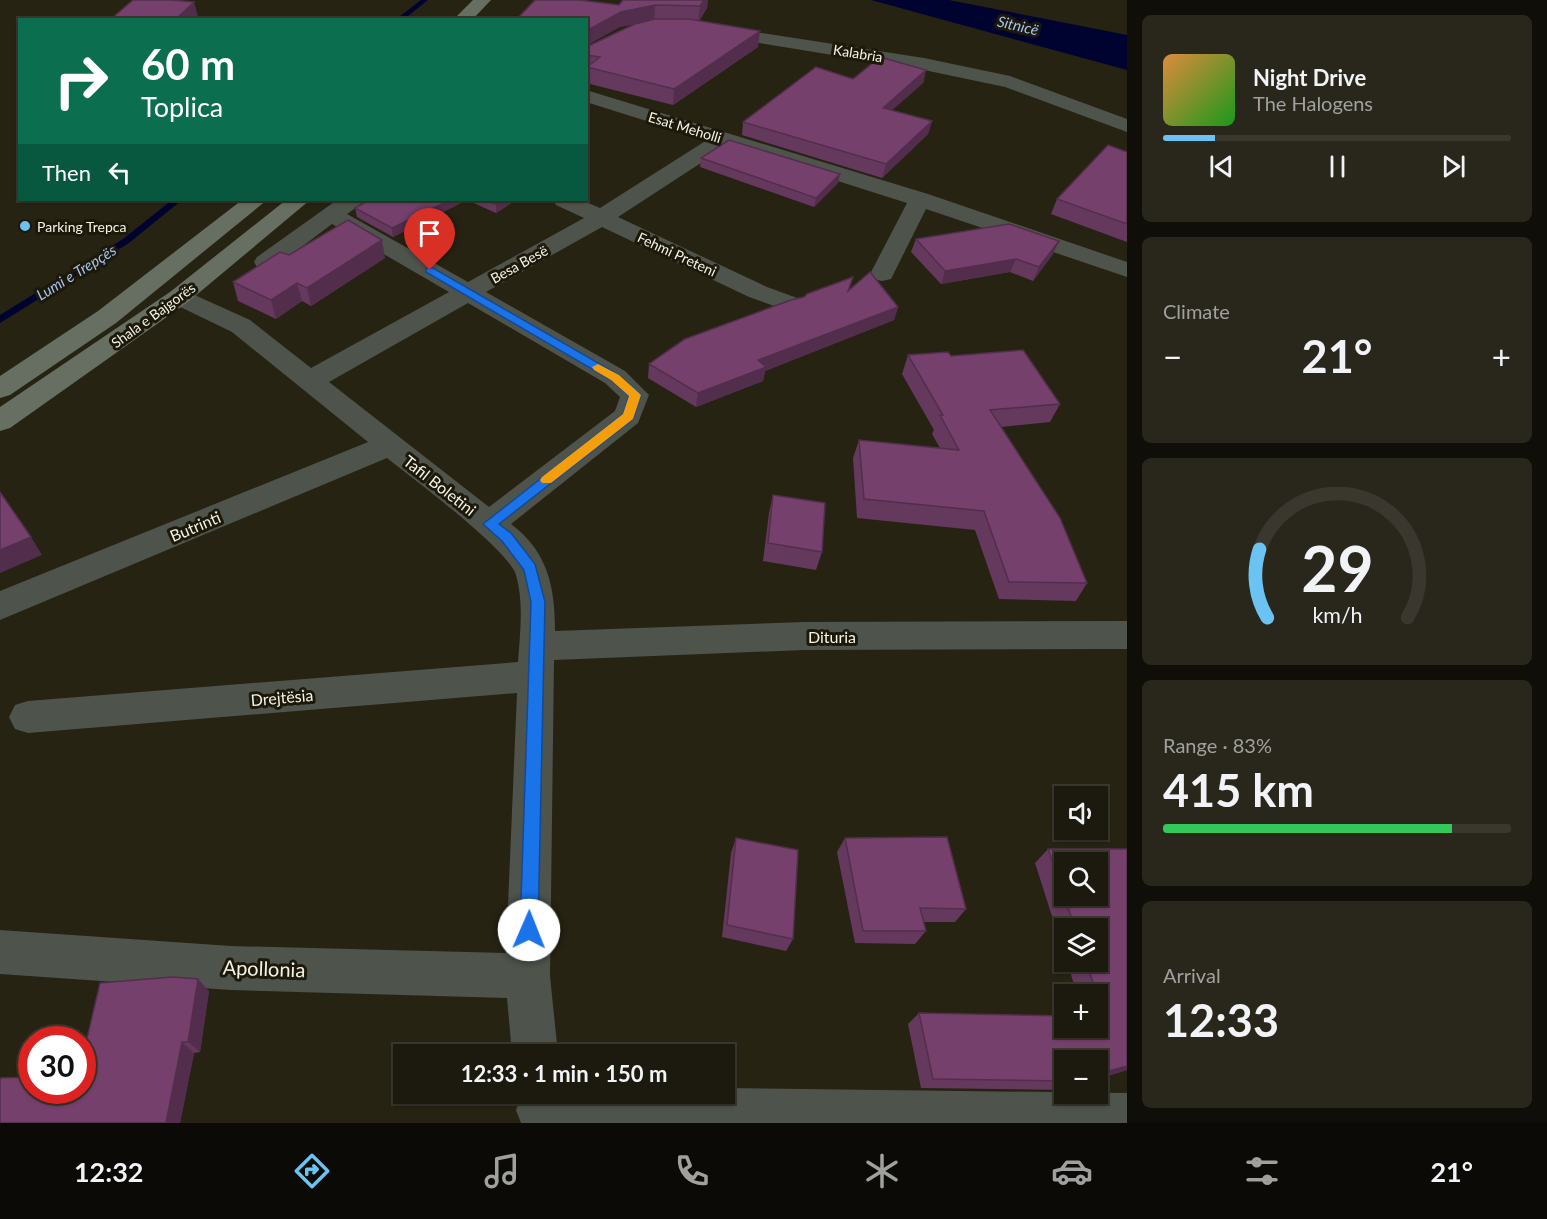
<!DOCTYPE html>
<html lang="en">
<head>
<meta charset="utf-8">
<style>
  :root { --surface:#1c1a0e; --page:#29271c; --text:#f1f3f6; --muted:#a0a19e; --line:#3a382e; --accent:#6ac3f1 }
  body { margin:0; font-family:Lato,sans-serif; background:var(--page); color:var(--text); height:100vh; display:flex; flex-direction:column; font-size:22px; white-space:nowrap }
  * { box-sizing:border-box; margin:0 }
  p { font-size:20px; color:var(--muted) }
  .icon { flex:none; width:33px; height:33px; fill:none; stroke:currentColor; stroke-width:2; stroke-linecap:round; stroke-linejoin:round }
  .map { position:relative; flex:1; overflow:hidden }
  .drawer { display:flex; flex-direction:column; gap:15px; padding:15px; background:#0f0e08; width:420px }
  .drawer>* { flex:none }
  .guide { position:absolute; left:18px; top:18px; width:570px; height:183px; border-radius:0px; box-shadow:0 2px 4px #0004,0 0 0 2px var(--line); background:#0b6e4f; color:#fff; overflow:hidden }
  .controls { position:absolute; left:1054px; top:786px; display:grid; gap:12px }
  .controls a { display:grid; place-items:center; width:54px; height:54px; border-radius:0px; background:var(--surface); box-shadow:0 2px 4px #0004,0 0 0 2px var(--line); font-size:30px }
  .speed { position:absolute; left:18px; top:1026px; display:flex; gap:12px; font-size:30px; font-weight:700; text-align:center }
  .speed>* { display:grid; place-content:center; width:78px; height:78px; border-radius:50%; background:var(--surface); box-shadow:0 2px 4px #0004,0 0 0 2px var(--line); line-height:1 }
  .speed .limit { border:9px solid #d22; background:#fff; color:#111 }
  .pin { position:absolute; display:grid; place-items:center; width:51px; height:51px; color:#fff; margin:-62px -26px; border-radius:50% 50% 50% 0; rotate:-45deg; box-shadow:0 0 6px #0007 }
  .pin .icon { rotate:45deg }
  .me { position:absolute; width:66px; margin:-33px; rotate:1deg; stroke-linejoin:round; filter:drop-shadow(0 0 4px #0008) }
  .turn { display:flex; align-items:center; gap:21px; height:126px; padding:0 24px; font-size:27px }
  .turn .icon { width:78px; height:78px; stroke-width:2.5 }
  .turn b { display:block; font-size:42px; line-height:51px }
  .then { display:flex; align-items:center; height:57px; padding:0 24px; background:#0003; gap:12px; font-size:22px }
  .big { font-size:45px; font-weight:700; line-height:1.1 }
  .drawer .tile { flex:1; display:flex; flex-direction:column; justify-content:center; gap:9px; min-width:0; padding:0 21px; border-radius:9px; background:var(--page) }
  .drawer .dial { align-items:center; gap:0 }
  .dial svg { height:156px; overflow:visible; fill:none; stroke:var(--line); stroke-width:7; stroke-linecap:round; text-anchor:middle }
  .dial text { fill:var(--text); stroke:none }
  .song { display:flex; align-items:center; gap:18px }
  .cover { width:72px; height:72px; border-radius:9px; background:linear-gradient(135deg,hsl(30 70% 55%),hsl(120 70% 35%)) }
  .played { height:6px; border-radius:3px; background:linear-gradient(90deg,var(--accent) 15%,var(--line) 15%) }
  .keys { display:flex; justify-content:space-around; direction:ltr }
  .heat { display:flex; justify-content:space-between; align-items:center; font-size:33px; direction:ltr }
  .charge { height:9px; border-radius:4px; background:linear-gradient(90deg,#34c759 83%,var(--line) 0) }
  .trip { position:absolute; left:393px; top:1044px; width:342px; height:60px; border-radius:0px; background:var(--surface); box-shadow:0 2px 4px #0004,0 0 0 2px var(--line); font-weight:700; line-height:60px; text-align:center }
  .menu { display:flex; height:96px; justify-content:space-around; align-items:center; background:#0b0a06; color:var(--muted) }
  .menu .icon { width:42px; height:42px }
  .menu .current { color:var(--accent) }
  .menu b { font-size:27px; color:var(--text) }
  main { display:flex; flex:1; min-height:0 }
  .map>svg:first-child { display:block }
  .water { fill:#000330 }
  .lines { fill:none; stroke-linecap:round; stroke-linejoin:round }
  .stream { fill:#000330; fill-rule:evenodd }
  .minor { fill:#4e534c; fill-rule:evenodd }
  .secondary { fill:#676e62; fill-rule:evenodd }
  .wall { fill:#65385d; fill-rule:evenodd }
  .shaded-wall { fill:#522e4c }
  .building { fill:#75416c; stroke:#522e4c; stroke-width:1.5; fill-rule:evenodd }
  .route { fill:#1a73e8; stroke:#114b97; stroke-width:1.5 }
  .slow { fill:#f59e0b }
  .poi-dot { fill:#6ac3f1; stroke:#1d190a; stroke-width:2 }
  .labels { text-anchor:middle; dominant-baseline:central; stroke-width:6; stroke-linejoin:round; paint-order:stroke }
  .far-street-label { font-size:14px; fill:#f4f3e8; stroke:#1d190a }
  .far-poi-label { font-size:14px; fill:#f4f3e8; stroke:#1d190a; text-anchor:start }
  .far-water-label { font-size:15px; font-style:italic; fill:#a5c3f2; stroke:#1d190a }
  .street-label { font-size:16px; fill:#f4f3e8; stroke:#1d190a }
  .near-street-label { font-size:20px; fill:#f4f3e8; stroke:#1d190a }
</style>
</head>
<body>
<main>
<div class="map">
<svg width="1127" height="1123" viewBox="0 0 1127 1123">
  <rect width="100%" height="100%" fill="#262313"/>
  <path class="water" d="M 871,0 L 949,0 L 1127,35 L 1127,70 Z"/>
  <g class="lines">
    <g class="stream">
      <path d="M 421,0 L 428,0 L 403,20 L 395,20 Z"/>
      <path d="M 172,200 L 182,200 L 129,243 L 0,323 L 0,315 L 123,239 Z"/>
    </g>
    <g class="minor">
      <path d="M 716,26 L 924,58 L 1010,76 L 1127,119 L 1127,132 L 1005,87 L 924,70 L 710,35 L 707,31 L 710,27 Z"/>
      <path d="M 586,90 L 928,194 L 1127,262 L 1127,277 L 926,209 L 891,279 L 882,281 L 873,279 L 870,274 L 907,203 L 727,146 L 618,217 L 767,287 L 800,299 L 804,304 L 800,309 L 791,312 L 749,297 L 602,227 L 486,292 L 625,371 L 649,395 L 638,423 L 511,524 C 548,552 555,587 555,631 L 804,622 L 1127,621 L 1127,649 L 804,650 L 554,660 L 550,976 L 558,1054 L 512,1054 L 507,998 L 231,990 L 0,974 L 0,930 L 231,946 L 506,953 L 517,693 L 28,733 L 15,729 L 9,717 L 15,705 L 28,701 L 518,662 C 520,633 524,603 516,575 C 508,549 412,478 387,458 L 0,620 L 0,591 L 368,442 L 232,332 L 170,302 L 166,297 L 170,292 L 179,289 L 188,292 L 250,320 L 311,368 L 449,292 L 332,224 L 275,267 L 266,269 L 257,267 L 254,262 L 257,257 L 337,200 L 363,200 L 360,205 L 347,214 L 468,282 L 584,218 L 556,205 L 553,200 L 581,200 L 600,208 L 707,140 L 586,102 ZM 468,303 L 605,383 L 620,397 L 615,411 L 489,507 L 329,382 Z"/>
      <path d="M 724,1088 L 1127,1093 L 1127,1123 L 521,1123 L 516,1110 L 522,1094 L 724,1094 Z"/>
    </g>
    <g class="secondary">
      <path d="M 473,0 L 491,0 L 472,20 L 453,20 Z"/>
      <path d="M 242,200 L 267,200 L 116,323 L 10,395 L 0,398 L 0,376 L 98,311 Z"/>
      <path d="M 286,200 L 310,200 L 188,302 L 10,428 L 0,431 L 0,407 L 170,292 Z"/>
    </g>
  </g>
  <g class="wall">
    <path d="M 708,0 L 707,8 L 699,21 L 758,47 L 673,105 L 586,83 L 586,47 L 634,24 L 620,27 L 619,5 Z"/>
    <path d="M 926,70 L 923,83 L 892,110 L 932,121 L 928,134 L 882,178 L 742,135 L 743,122 L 853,79 Z"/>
    <path d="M 1127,152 L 1127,242 L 1051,214 L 1057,199 Z"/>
    <path d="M 701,158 L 840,174 L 838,183 L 814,207 L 700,167 Z"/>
    <path d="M 369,200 L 516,200 L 496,213 L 467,200 L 393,237 L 357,217 L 355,208 Z"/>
    <path d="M 916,239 L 1053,254 L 1033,281 L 1010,272 L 941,284 L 911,252 Z"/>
    <path d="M 289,255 L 385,258 L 311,306 L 302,301 L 276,319 L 238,301 L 233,282 Z"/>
    <path d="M 853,277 L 849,290 L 898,307 L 894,320 L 765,371 L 763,381 L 696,407 L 648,378 L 649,364 Z"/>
    <path d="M 908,355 L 951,356 L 1060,404 L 1050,422 L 1001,427 L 1087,583 L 1076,601 L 999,599 L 975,530 L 857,518 L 853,458 L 859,440 L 940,448 L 932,434 L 934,430 L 902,374 Z"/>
    <path d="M 773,495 L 822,552 L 816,570 L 763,561 L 769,513 Z"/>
    <path d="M 736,838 L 793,939 L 786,951 L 722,937 L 731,853 Z"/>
    <path d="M 845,838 L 966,909 L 955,922 L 923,922 L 926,931 L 915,944 L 855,943 L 837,852 Z"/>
    <path d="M 1048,849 L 1127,849 L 1127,1070 L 1098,1079 L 1098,1060 L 1065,1060 L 1065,1090 L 921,1088 L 908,1024 L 919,1013 L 1065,1016 L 1065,1028 L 1098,1028 L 1098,994 L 1077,994 L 1067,962 L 1098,962 L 1098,928 L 1065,928 L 1065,957 L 1035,863 ZM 1065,862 L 1098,862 L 1098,896 L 1065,896 Z"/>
    <path d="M 209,991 L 200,1052 L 194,1053 L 180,1123 L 0,1123 L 82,1090 Z"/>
  </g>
  <g class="shaded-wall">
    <path d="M 704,0 L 708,0 L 707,8 L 698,21 L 700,6 Z"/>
    <path d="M 194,2 L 199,20 L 175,20 Z"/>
    <path d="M 655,5 L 654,20 L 620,27 L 586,46 L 586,31 L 621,12 Z"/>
    <path d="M 760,31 L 758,47 L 673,105 L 674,89 Z"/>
    <path d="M 926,70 L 923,83 L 880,121 L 883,108 Z"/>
    <path d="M 932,121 L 928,134 L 882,178 L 886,164 Z"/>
    <path d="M 840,174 L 838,183 L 814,207 L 816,198 Z"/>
    <path d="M 450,200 L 467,200 L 393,237 L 392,228 Z"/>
    <path d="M 502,200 L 516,200 L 496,213 L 496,204 Z"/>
    <path d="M 382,240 L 385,258 L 311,306 L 307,288 Z"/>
    <path d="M 1059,241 L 1053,254 L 1033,281 L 1039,267 Z"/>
    <path d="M 1016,259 L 1010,272 L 941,284 L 945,271 Z"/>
    <path d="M 297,283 L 302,301 L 276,319 L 271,300 Z"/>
    <path d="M 898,307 L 894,320 L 765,371 L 763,381 L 696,407 L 698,393 L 758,360 Z"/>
    <path d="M 31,537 L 42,555 L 0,573 L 0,550 Z"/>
    <path d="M 198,979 L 209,991 L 200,1052 L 188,1042 Z"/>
    <path d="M 182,1042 L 194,1053 L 180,1123 L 166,1123 Z"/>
    <path d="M 1127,1066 L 1127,1070 L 1098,1079 L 1098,1074 Z"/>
  </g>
  <g class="building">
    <path d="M 133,0 L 171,0 L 194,2 L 175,20 L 110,20 Z"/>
    <path d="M 535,0 L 580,0 L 619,5 L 623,0 L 704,0 L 700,6 L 655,5 L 621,12 L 586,31 L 586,20 L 516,20 Z"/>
    <path d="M 655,19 L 689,19 L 760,31 L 674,89 L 587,67 L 600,57 L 586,55 L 586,47 L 635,24 Z"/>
    <path d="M 880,57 L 926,70 L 883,108 L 932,121 L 886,164 L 743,122 L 816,67 L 853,79 Z"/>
    <path d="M 729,140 L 840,174 L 816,198 L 701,158 Z"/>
    <path d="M 1108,145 L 1127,152 L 1127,224 L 1057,199 Z"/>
    <path d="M 369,200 L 450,200 L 392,228 L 355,208 Z"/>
    <path d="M 486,200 L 502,200 L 496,204 Z"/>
    <path d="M 348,220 L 382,240 L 307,288 L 297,283 L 271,300 L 233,282 L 280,252 L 289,255 Z"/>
    <path d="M 1009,224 L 1059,241 L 1039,267 L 1016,259 L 945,271 L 916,239 Z"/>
    <path d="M 870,272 L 898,307 L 758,360 L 766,367 L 698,393 L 649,364 L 685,339 L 791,300 L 804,297 L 807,294 L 853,277 L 848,291 Z"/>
    <path d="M 1023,350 L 1060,404 L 990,410 L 1060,518 L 1087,583 L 1009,582 L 984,511 L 864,499 L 859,440 L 959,450 L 940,415 L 943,415 L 908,355 L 948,352 L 951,356 Z"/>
    <path d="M 0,492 L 31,537 L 0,550 Z"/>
    <path d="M 773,495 L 825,503 L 822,552 L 768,543 Z"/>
    <path d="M 947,837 L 966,909 L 920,908 L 926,931 L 863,931 L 845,838 Z"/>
    <path d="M 736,838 L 798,850 L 793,939 L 727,925 Z"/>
    <path d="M 1048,849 L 1127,849 L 1127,1066 L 1098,1074 L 1098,1060 L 1065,1060 L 1065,1081 L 933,1079 L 919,1013 L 1065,1016 L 1065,1028 L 1098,1028 L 1098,1016 L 1104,1016 L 1098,998 L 1098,994 L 1097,994 L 1086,962 L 1098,962 L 1098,928 L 1075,928 ZM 1065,862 L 1098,862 L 1098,896 L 1065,896 Z"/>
    <path d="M 172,977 L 198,979 L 188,1042 L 182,1042 L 166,1123 L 0,1123 L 0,1078 L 32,1077 L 32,1090 L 82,1090 L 82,1060 L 100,983 Z"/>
  </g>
  <path class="route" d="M 426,268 L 433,268 L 619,375 L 641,395 L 633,419 L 499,524 L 511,533 L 535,564 L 545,602 L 538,930 L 536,936 L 529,939 L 523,936 L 520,930 L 531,602 L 524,570 L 502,541 L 483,524 L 623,414 L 629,396 L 611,380 L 426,272 Z"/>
  <path class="slow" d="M 598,364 L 619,375 L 639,393 L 641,395 L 633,419 L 551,483 L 542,483 L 540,480 L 542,477 L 623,414 L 629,396 L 611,380 L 594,370 L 592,367 Z"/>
  <circle class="poi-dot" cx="25" cy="226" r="6"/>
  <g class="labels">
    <g class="far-street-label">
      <text transform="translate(858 53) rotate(9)">Kalabria</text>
      <text transform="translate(685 127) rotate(17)">Esat Meholli</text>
      <text transform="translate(677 254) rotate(25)">Fehmi Preteni</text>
      <text transform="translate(519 264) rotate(-29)">Besa Besë</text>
      <text transform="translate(153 315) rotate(-36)">Shala e Bajgorës</text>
    </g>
    <g class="far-poi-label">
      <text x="37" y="226">Parking Trepca</text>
    </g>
    <g class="far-water-label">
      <text transform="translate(1018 25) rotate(13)">Sitnicë</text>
      <text transform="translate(76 272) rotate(-32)">Lumi e Trepçës</text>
    </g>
    <g class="street-label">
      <text transform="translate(440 485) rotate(38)">Tafil Boletini</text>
      <text transform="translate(195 526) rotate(-23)">Butrinti</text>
      <text x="832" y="636">Dituria</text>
      <text transform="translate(282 697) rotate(-5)">Drejtësia</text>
    </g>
    <g class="near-street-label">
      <text transform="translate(264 968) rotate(2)">Apollonia</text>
    </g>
  </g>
</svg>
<div class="controls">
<a><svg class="icon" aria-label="sound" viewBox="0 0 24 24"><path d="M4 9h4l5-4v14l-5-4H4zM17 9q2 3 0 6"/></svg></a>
<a><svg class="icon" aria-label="search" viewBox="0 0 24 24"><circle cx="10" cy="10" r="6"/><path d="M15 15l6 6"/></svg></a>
<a><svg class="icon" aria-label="layers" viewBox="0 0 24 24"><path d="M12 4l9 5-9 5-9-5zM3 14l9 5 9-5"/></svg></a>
<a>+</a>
<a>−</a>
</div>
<div class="speed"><div class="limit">30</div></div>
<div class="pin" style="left:430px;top:270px;background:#d93025"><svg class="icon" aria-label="arrive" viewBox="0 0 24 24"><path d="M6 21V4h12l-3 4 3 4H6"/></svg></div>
<svg class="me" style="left:529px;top:930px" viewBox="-20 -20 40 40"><circle r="19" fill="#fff"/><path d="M0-13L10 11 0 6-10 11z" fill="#1a73e8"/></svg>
<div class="trip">12:33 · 1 min · 150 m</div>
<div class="guide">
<div class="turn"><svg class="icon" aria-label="right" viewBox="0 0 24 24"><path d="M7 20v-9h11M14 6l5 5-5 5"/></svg><div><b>60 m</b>Toplica</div></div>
<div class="then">Then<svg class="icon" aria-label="left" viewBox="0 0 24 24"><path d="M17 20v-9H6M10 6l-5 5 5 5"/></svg></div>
</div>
</div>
<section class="drawer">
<div class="tile">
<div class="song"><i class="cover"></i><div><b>Night Drive</b><p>The Halogens</p></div></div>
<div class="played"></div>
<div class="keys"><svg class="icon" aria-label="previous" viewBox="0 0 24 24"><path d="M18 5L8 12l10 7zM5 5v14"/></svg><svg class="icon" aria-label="pause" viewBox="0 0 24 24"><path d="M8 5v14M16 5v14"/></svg><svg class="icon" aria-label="next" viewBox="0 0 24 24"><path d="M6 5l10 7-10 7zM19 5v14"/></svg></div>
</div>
<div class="tile"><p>Climate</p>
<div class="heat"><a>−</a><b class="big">21°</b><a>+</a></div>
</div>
<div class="tile dial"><svg viewBox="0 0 100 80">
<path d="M14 69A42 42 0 1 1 86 69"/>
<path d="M14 69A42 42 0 0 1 10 34" stroke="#6ac3f1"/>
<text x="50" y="56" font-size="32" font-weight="700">29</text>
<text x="50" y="72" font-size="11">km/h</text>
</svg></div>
<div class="tile"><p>Range · 83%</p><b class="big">415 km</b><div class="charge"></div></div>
<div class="tile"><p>Arrival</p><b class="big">12:33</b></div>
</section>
</main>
<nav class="menu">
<b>12:32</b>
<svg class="icon current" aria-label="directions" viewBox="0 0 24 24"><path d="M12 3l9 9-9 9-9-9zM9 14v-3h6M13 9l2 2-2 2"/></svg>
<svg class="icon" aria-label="music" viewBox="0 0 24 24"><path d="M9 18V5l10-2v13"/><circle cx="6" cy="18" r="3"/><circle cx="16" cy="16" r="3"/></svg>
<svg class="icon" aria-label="phone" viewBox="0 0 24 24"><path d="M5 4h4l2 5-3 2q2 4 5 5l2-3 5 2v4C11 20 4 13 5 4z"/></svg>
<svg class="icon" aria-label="climate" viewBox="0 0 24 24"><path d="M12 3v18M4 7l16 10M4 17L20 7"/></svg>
<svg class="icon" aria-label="car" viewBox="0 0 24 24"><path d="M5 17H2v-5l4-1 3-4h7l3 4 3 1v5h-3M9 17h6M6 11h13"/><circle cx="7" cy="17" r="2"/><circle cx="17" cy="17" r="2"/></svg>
<svg class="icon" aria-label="filters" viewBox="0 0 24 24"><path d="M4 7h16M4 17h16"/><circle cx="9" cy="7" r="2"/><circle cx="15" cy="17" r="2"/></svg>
<b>21°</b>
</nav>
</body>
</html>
